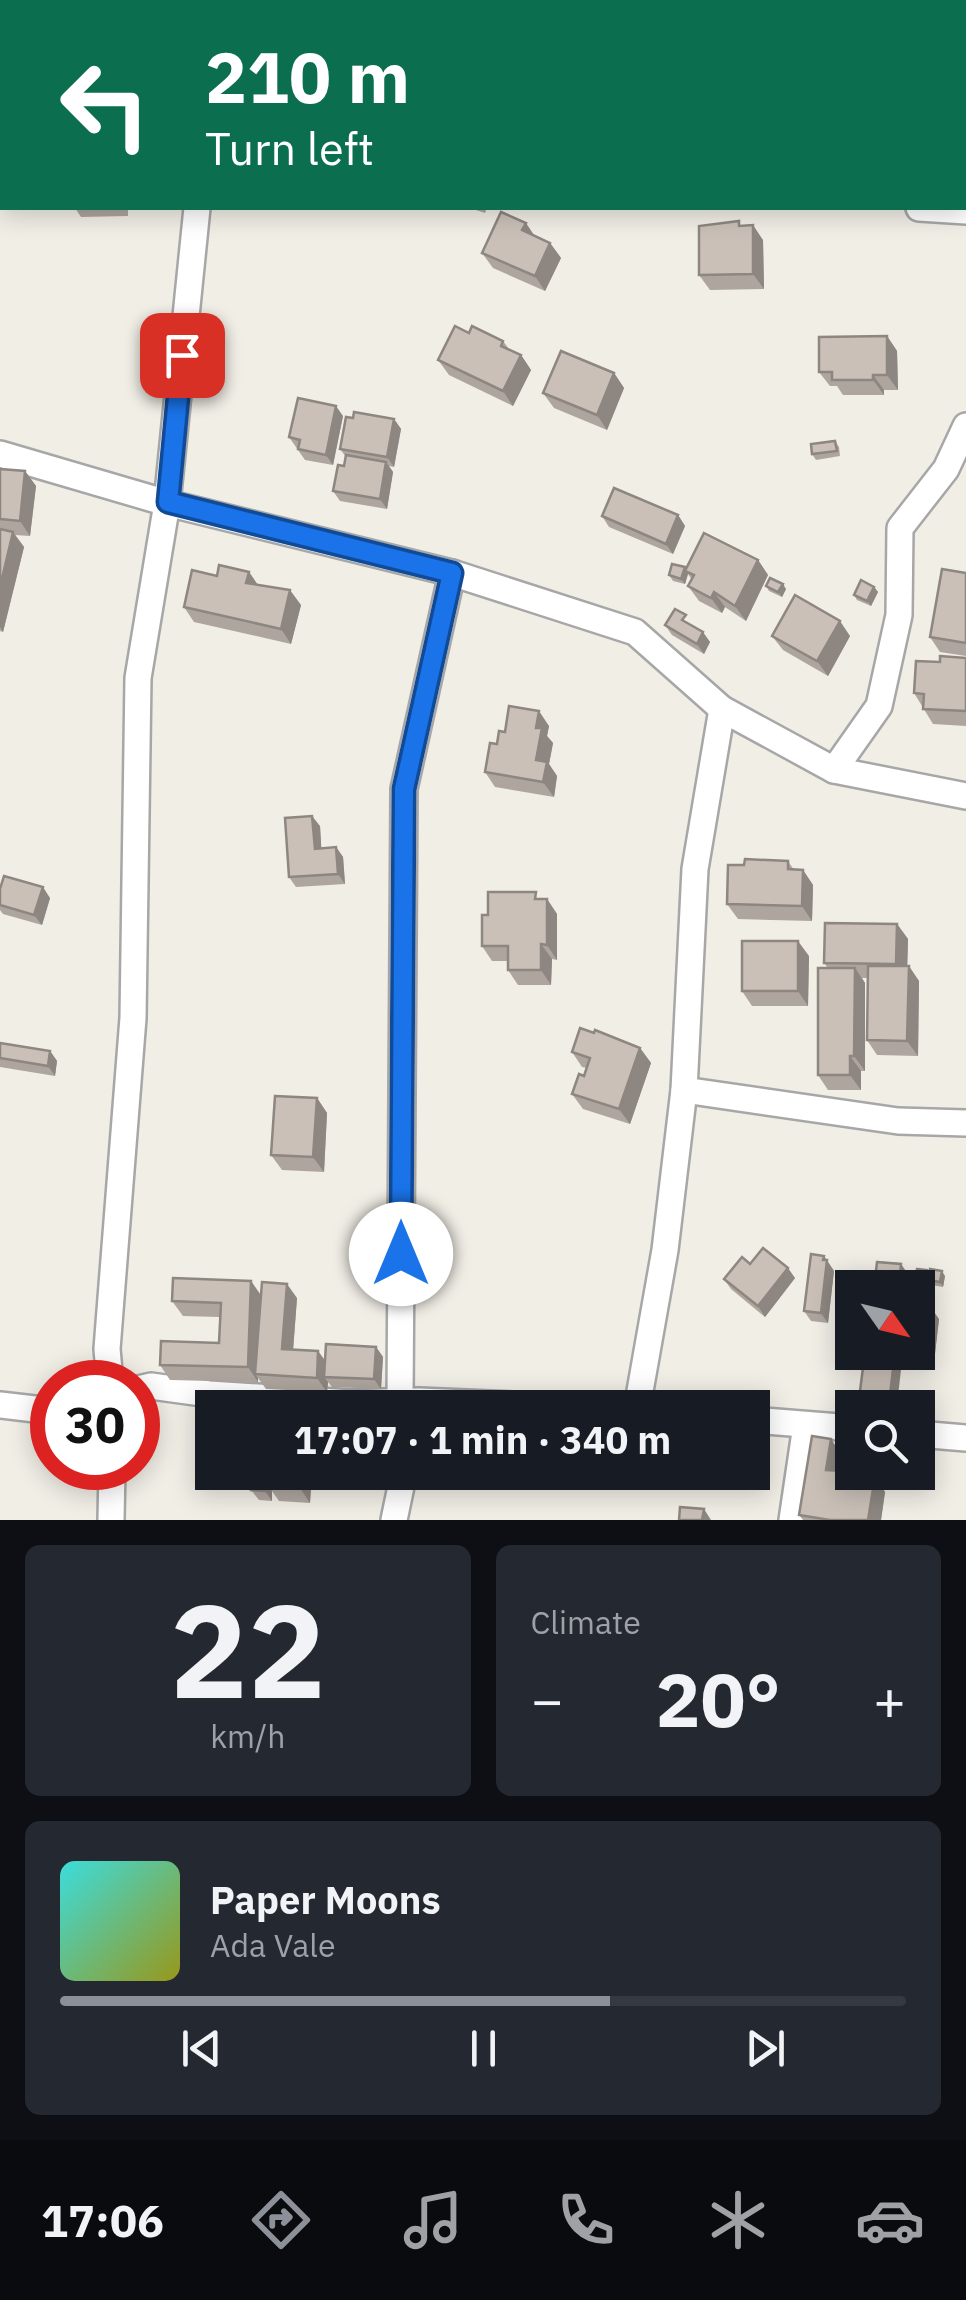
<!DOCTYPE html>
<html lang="en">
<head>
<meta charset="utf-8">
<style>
  :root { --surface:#171b24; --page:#242831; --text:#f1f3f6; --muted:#9ea1a6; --line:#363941; --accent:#8c9099 }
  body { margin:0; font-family:"IBM Plex Sans",sans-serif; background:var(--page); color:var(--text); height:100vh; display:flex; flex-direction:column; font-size:38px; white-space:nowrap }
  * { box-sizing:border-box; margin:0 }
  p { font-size:32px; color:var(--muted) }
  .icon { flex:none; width:55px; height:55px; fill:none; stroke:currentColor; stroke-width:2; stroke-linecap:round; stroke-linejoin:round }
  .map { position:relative; height:1520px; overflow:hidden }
  .panel { display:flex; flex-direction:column; gap:25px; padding:25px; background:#0d0f14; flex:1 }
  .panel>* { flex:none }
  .top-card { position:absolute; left:0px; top:0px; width:968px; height:210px; box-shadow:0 5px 25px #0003; background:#0b6e4f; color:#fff; overflow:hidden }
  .needle { width:65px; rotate:124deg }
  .tools { position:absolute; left:835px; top:1270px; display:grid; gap:20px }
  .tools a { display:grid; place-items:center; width:100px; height:100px; border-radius:0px; background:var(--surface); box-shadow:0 5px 25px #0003; font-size:50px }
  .speed { position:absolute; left:30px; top:1360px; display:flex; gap:20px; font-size:50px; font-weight:700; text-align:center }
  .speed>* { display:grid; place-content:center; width:130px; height:130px; border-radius:50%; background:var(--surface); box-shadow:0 5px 25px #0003; line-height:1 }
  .speed .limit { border:15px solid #d22; background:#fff; color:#111 }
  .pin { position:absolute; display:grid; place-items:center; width:85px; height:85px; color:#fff; margin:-42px; border-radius:20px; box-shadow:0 5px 15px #0006 }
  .me { position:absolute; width:110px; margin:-55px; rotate:0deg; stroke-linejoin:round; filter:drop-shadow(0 0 8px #0008) }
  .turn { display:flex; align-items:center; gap:35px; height:210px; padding:0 40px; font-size:45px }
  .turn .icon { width:130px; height:130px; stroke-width:2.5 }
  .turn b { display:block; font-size:70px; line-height:85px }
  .big { font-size:75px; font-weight:700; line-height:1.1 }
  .panel .widget { flex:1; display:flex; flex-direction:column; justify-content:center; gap:15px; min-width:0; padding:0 35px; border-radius:15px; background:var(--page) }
  .panel .dial { align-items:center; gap:0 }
  .dial b { font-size:130px; line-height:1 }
  .song { display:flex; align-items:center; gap:30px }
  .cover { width:120px; height:120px; border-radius:15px; background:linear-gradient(135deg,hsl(180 70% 55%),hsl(60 70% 35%)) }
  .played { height:10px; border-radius:5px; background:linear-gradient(90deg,var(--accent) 65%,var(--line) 65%) }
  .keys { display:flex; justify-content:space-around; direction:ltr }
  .heat { display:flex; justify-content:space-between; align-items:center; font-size:55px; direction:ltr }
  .panel .tiles { flex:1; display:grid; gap:25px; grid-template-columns:1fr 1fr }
  .widget:last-child { grid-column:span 2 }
  .trip { position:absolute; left:195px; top:1390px; width:575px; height:100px; border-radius:0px; background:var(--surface); box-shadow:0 5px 25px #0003; font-weight:700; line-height:100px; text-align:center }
  .tab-bar { display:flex; height:160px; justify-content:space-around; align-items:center; background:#090b0e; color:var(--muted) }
  .tab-bar .icon { width:70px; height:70px }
  .tab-bar .on { color:var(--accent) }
  .tab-bar b { font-size:45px; color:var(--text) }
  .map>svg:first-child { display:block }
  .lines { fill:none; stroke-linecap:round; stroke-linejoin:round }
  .minor-casing { stroke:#a7a7a7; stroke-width:30 }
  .minor { stroke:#fff; stroke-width:25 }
  .wall { fill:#aea59e }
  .shaded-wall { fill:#8d8681 }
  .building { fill:#cac0b8; stroke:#8d8681; stroke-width:2.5 }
  .route-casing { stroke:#114b97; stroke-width:25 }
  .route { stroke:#1a73e8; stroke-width:18 }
</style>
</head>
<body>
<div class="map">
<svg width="966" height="1520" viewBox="0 0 966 1520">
  <rect width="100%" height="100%" fill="#f1eee6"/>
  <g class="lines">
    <g class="minor-casing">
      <g id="minor">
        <path d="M 32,2 L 33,0"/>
        <path d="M 0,4 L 2,5"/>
        <path d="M 965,174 L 966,175"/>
        <path d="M 919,208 L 966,211"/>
        <path d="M 0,454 L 167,503 L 452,573 L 635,632 L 722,709 L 834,770 L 966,796"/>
        <path d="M 834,770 L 879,706 L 899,615 L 900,528 L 946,469 L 966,426"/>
        <path d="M 684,1090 L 898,1121 L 966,1123"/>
        <path d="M 110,1382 L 107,1349 L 133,1018 L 138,678 L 167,503 L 197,208"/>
        <path d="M 138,1389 L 151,1386 L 209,1394 L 351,1403 L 419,1401 L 590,1408"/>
        <path d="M 400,1401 L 404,789 L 452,573"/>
        <path d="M 0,1405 L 52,1411"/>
        <path d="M 637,1408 L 665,1250 L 684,1090 L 695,869 L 722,709"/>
        <path d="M 752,1420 L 852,1428"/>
        <path d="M 918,1434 L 966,1438"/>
        <path d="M 111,1520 L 112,1468"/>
        <path d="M 394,1520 L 404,1472"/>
        <path d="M 792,1520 L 806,1425"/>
      </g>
    </g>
    <use href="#minor" class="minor"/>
  </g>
  <g class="wall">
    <path d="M 75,208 L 128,208 L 128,216 L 81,217 Z"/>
    <path d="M 470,208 L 487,208 L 485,213 Z"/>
    <path d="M 742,226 L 763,240 L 764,289 L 710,290 L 699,275 Z"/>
    <path d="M 535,236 L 550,243 L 561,258 L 545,291 L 493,268 L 482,253 Z"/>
    <path d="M 469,333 L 503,341 L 509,349 L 521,355 L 531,370 L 513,406 L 449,375 L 438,360 Z"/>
    <path d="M 887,336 L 897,351 L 898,390 L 884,390 L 884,395 L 843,395 L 837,386 L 830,386 L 819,372 Z"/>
    <path d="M 614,373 L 624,388 L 607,430 L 554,408 L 543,393 Z"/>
    <path d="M 343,416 L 333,465 L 305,460 L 289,437 Z"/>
    <path d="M 353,418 L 394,419 L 401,429 L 394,467 L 389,466 L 393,472 L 387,509 L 340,501 L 333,491 L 344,466 L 346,457 L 340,449 Z"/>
    <path d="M 835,441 L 839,447 L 840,456 L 816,460 L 812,454 Z"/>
    <path d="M 0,469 L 25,471 L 36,486 L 30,536 L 15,535 L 24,547 L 3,632 L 0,631 Z"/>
    <path d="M 678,515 L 685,526 L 673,554 L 609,527 L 602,516 Z"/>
    <path d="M 758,560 L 768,575 L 746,621 L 725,607 L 722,613 L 699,601 L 688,586 L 692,580 L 688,574 L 685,584 L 673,581 L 669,575 L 686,569 Z"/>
    <path d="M 249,572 L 258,585 L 301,605 L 291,644 L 194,622 L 184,607 L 217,576 Z"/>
    <path d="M 966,573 L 966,656 L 940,652 L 930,637 Z"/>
    <path d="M 766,586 L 786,589 L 782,597 L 769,591 Z"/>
    <path d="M 874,587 L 878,592 L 871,606 L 857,600 L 854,595 Z"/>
    <path d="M 665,625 L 693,625 L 710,642 L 704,654 L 672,635 Z"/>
    <path d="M 772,636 L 850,636 L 828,676 L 783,650 Z"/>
    <path d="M 966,658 L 966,726 L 933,724 L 914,693 L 940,662 Z"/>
    <path d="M 549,726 L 547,736 L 553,743 L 549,764 L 557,776 L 554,797 L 495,787 L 485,772 L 497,744 L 505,732 Z"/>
    <path d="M 320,826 L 321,848 L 336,847 L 343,857 L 345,884 L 296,887 L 289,877 Z"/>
    <path d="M 788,861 L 794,870 L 803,870 L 813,885 L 812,921 L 738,919 L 727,904 L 744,865 Z"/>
    <path d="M 0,889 L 50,898 L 42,925 L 3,914 L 0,910 Z"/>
    <path d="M 541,899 L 547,899 L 557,914 L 557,960 L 552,959 L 551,985 L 518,985 L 508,970 L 508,961 L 492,961 L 482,946 L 488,915 Z"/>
    <path d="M 897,924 L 908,939 L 907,966 L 919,981 L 918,1056 L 877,1055 L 867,1040 L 868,978 L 862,978 L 865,983 L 865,1071 L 861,1071 L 861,1090 L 828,1090 L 818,1075 L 828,968 L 824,963 Z"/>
    <path d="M 809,956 L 808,1006 L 752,1006 L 742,991 Z"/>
    <path d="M 0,1043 L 50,1051 L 57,1061 L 55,1076 L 0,1067 Z"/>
    <path d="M 640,1048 L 651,1063 L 630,1124 L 583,1109 L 572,1094 L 584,1076 L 587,1068 L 582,1067 L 572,1052 Z"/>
    <path d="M 317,1098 L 327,1113 L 324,1172 L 282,1170 L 271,1155 Z"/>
    <path d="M 824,1256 L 834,1271 L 828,1323 L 811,1321 L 804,1311 Z"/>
    <path d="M 750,1264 L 795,1278 L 765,1317 L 731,1289 L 724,1279 Z"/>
    <path d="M 927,1270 L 929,1273 L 945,1276 L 943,1287 L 931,1285 L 930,1283 L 930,1285 L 920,1284 L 916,1278 Z"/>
    <path d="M 251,1281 L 261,1295 L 297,1298 L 293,1350 L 318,1351 L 325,1361 L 376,1347 L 383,1357 L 381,1389 L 332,1387 L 328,1382 L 327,1392 L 266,1389 L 258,1378 L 258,1382 L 170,1380 L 160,1365 L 219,1343 L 220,1317 L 183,1316 L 172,1301 Z"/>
    <path d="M 918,1307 L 939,1319 L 934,1362 L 911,1359 L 906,1352 L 918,1352 Z"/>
    <path d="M 865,1352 L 897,1405 L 867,1401 L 860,1391 Z"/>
    <path d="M 841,1454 L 839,1470 L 865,1472 L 867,1476 L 875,1477 L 885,1492 L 881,1520 L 803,1520 L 799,1515 Z"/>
    <path d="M 312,1472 L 310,1503 L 279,1501 L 272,1491 L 272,1501 L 259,1500 L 251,1490 Z"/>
  </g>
  <g class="shaded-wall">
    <path d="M 796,0 L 817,0 L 815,2 L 794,2 Z"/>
    <path d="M 526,223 L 536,238 L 522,230 Z"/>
    <path d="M 753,225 L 763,240 L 764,289 L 753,274 Z"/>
    <path d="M 550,243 L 561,258 L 545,291 L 535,276 Z"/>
    <path d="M 887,336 L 897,351 L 898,390 L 887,375 Z"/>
    <path d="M 521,355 L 531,370 L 513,406 L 503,391 Z"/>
    <path d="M 614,373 L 624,388 L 607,430 L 597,415 Z"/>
    <path d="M 873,375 L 884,390 L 884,395 L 873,380 Z"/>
    <path d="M 336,406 L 343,416 L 333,465 L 326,455 Z"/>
    <path d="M 394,419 L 401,429 L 394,467 L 387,457 Z"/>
    <path d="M 386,462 L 393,472 L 387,509 L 380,499 Z"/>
    <path d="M 25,471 L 36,486 L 30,536 L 20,521 Z"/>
    <path d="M 678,515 L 685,526 L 673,554 L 666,544 Z"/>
    <path d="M 13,532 L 24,547 L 3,632 L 0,627 L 0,587 Z"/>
    <path d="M 758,560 L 768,575 L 746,621 L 735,606 Z"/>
    <path d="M 685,567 L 688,574 L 685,584 L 681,579 Z"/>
    <path d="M 249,572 L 259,587 L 246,583 Z"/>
    <path d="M 783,584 L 786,589 L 782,597 L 778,592 Z"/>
    <path d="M 874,587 L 878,592 L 871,606 L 867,601 Z"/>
    <path d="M 290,590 L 301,605 L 291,644 L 281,629 Z"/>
    <path d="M 714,592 L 725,607 L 722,613 L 711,598 Z"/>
    <path d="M 840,621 L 850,636 L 828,676 L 817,661 Z"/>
    <path d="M 703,632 L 710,642 L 704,654 L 697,644 Z"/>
    <path d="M 539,711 L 549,726 L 547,736 L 553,743 L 549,764 L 557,776 L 554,797 L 543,782 L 536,760 L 536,728 Z"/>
    <path d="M 312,816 L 320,826 L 322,859 L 315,849 Z"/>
    <path d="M 336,847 L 343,857 L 345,884 L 338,874 Z"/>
    <path d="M 803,870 L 813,885 L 812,921 L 802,906 Z"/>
    <path d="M 43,887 L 50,898 L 42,925 L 34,915 Z"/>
    <path d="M 547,899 L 557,914 L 557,960 L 547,945 Z"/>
    <path d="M 897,924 L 908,939 L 907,979 L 896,964 Z"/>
    <path d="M 798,941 L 809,956 L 808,1006 L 798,991 Z"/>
    <path d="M 541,944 L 552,959 L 551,985 L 541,970 Z"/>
    <path d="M 909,966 L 919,981 L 918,1056 L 907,1041 Z"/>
    <path d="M 855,968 L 865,983 L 865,1071 L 854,1056 Z"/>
    <path d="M 640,1048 L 651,1063 L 630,1124 L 619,1109 Z"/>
    <path d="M 50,1051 L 57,1061 L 55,1076 L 48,1066 Z"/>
    <path d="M 850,1056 L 861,1071 L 861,1090 L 850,1075 Z"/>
    <path d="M 317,1098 L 327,1113 L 324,1172 L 313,1157 Z"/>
    <path d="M 824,1256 L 834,1271 L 828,1323 L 821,1313 Z"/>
    <path d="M 901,1264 L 908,1274 L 907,1288 L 899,1288 Z"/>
    <path d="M 788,1268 L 795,1278 L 765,1317 L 758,1306 Z"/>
    <path d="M 942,1271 L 945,1276 L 943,1287 L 940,1282 Z"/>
    <path d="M 251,1281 L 261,1296 L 255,1374 L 258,1378 L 258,1382 L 248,1367 Z"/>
    <path d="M 287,1284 L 297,1298 L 292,1364 L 282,1349 Z"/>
    <path d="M 932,1309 L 939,1319 L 934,1362 L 927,1352 Z"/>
    <path d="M 376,1347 L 383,1357 L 381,1389 L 374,1379 Z"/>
    <path d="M 318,1351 L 329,1366 L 324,1377 L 328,1382 L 327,1392 L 317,1378 Z"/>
    <path d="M 895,1352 L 903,1352 L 897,1405 L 890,1395 Z"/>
    <path d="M 831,1439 L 841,1454 L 836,1485 L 826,1470 Z"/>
    <path d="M 266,1472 L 274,1472 L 269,1486 L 272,1491 L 272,1501 L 265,1491 Z"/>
    <path d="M 301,1472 L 312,1472 L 310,1503 L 300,1488 Z"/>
    <path d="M 864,1472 L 873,1485 L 875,1477 L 885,1492 L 881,1520 L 868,1520 Z"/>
    <path d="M 704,1509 L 711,1520 L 702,1520 Z"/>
  </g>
  <g class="building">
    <path d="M 739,0 L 796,0 L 794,2 L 738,2 Z"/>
    <path d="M 966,22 L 966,78 L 965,80 L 965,24 Z"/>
    <path d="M 501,212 L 526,223 L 522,230 L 550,243 L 535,276 L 482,253 Z"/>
    <path d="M 739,221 L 739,226 L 753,225 L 753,274 L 699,275 L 699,226 Z"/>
    <path d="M 455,326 L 469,333 L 472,326 L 503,341 L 501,346 L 521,355 L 503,391 L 438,360 Z"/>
    <path d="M 887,336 L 887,375 L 873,375 L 873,380 L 832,380 L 832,372 L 819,372 L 819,337 Z"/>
    <path d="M 561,351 L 614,373 L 597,415 L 543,393 Z"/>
    <path d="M 298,398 L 336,406 L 326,455 L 298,449 L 300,440 L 289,437 Z"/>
    <path d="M 354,412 L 394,419 L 387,457 L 340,449 L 346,417 L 353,418 Z"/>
    <path d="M 835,441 L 837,451 L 812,454 L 811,444 Z"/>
    <path d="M 346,455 L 386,462 L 380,499 L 333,491 L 338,465 L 344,466 Z"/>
    <path d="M 0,469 L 25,471 L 20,521 L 0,519 Z"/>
    <path d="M 614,488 L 678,515 L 666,544 L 602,516 Z"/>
    <path d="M 0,529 L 13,532 L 0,587 Z"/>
    <path d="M 704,533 L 758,560 L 735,606 L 714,592 L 711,598 L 688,586 L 694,575 L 685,571 Z"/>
    <path d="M 672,564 L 685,567 L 681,579 L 669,575 Z"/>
    <path d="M 219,565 L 249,572 L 246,583 L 290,590 L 281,629 L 184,607 L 192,570 L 217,576 Z"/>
    <path d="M 942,569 L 966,573 L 966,643 L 930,637 Z"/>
    <path d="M 770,578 L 783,584 L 778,592 L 766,586 Z"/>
    <path d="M 861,580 L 874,587 L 867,601 L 854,595 Z"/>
    <path d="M 795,595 L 840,621 L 817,661 L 772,636 Z"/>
    <path d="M 675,609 L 686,615 L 682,620 L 703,632 L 697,644 L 665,625 Z"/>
    <path d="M 940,656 L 966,658 L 966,711 L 923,709 L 924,694 L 914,693 L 916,661 L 940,662 Z"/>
    <path d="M 509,706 L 539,711 L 536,728 L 542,728 L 536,760 L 547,762 L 543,782 L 485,772 L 490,743 L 497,744 L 499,731 L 505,732 Z"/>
    <path d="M 312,816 L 315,849 L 336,847 L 338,874 L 289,877 L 285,818 Z"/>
    <path d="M 745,859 L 788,861 L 788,869 L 803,870 L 802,906 L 727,904 L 728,865 L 744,865 Z"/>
    <path d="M 4,876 L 43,887 L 34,915 L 0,905 L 0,889 Z"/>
    <path d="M 488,892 L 536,892 L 535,899 L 547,899 L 547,945 L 541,944 L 541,970 L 508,970 L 508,946 L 482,946 L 482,915 L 488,915 Z"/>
    <path d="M 825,923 L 897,924 L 896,964 L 824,963 Z"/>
    <rect x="742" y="941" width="56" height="50"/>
    <path d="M 868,966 L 909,966 L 907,1041 L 867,1040 Z"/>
    <path d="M 818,968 L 855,968 L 854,1056 L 850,1056 L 850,1075 L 818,1075 Z"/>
    <path d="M 580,1028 L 594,1033 L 595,1030 L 640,1048 L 619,1109 L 572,1094 L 579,1074 L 584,1076 L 590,1058 L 572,1052 Z"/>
    <path d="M 0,1043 L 50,1051 L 48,1066 L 0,1058 Z"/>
    <path d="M 275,1096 L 317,1098 L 313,1157 L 271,1155 Z"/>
    <path d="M 763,1248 L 788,1268 L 758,1306 L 724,1279 L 742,1257 L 750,1264 Z"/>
    <path d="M 811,1254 L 824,1256 L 823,1260 L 827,1260 L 821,1313 L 804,1311 Z"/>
    <path d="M 877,1262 L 901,1264 L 899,1288 L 874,1288 Z"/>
    <path d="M 917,1269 L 927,1270 L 926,1279 L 916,1278 Z"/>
    <path d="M 930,1269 L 942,1271 L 940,1282 L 928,1280 Z"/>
    <path d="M 173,1278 L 251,1281 L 248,1367 L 160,1365 L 161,1341 L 219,1343 L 221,1303 L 172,1301 Z"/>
    <path d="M 262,1282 L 287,1284 L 282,1349 L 318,1351 L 317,1378 L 255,1374 Z"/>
    <path d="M 918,1307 L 932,1309 L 927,1352 L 918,1351 Z"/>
    <path d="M 326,1344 L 376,1347 L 374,1379 L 324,1377 Z"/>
    <path d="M 865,1352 L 895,1352 L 890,1395 L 860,1391 Z"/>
    <path d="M 274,1405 L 309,1408 L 274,1408 Z"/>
    <path d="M 812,1436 L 831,1439 L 826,1470 L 864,1472 L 864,1475 L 875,1477 L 868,1520 L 830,1520 L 799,1515 Z"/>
    <path d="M 253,1472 L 266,1472 L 265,1491 L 251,1490 Z"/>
    <path d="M 270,1472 L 301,1472 L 300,1488 L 269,1486 Z"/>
    <path d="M 680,1507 L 704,1509 L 702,1520 L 679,1520 Z"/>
  </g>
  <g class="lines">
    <g class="route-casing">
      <path id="route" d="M 182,355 L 168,502 L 452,573 L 404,789 L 401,1254"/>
    </g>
    <use href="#route" class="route"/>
  </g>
</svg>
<div class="tools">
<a><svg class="needle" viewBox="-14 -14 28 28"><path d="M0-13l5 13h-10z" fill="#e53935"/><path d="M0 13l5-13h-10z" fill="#9ea1a6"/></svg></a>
<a><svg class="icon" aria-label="search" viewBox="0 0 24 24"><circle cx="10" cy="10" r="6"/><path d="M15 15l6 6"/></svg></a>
</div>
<div class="speed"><div class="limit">30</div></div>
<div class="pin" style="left:182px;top:355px;background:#d93025"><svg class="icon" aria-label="arrive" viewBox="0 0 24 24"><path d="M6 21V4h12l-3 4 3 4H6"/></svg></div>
<svg class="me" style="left:401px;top:1254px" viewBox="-20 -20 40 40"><circle r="19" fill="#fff"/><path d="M0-13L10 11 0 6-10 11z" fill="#1a73e8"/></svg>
<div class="trip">17:07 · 1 min · 340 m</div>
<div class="top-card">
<div class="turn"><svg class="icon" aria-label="left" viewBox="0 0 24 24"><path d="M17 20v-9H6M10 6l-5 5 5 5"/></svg><div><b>210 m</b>Turn left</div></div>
</div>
</div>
<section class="panel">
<div class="tiles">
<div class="widget dial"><b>22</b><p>km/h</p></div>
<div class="widget"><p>Climate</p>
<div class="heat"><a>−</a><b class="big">20°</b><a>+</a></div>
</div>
<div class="widget">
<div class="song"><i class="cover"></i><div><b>Paper Moons</b><p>Ada Vale</p></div></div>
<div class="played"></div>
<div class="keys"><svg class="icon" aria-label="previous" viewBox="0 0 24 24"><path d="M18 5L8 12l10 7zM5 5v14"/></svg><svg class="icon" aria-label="pause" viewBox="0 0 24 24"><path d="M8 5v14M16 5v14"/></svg><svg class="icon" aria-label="next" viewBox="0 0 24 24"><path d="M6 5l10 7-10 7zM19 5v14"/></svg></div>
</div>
</div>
</section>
<nav class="tab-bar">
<b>17:06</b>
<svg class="icon on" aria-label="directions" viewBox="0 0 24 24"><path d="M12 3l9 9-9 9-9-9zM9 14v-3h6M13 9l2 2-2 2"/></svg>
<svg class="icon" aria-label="music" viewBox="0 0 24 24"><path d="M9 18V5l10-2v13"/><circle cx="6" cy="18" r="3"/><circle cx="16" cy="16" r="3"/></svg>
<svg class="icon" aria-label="phone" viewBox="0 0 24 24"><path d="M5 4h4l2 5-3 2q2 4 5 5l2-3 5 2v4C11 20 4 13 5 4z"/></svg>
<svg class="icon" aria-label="climate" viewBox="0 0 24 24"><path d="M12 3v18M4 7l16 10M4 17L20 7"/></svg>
<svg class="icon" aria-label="car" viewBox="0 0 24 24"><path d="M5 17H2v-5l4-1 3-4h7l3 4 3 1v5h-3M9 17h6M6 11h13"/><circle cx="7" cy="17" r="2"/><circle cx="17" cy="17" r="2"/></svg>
</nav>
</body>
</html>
